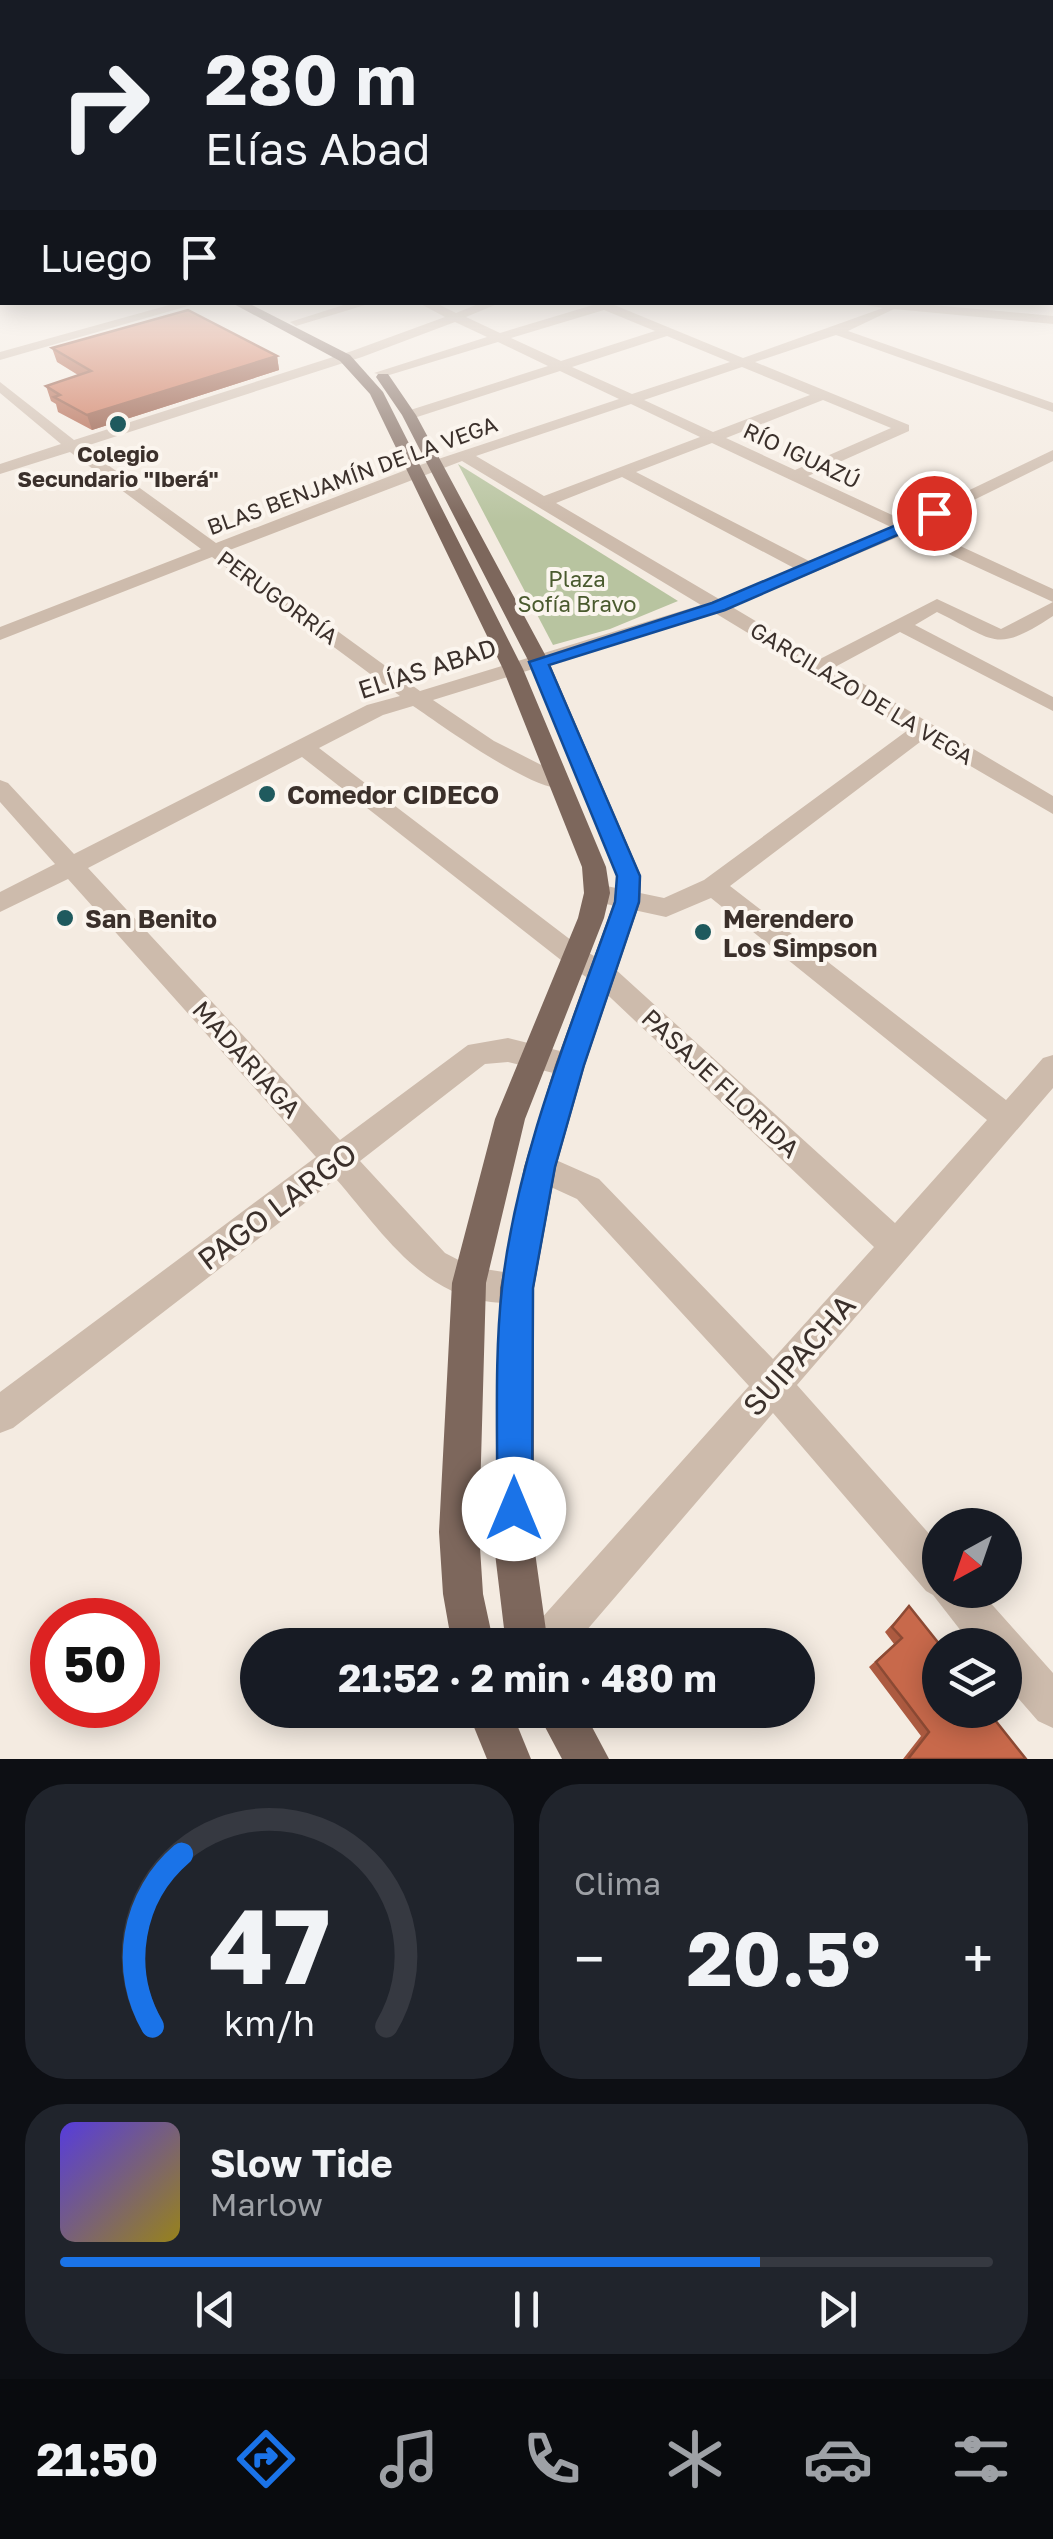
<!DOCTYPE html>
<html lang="es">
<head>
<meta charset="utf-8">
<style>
  :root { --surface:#171b24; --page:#20242c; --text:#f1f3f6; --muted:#9ea1a6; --line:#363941; --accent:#1a73e8 }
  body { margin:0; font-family:"Golos Text",sans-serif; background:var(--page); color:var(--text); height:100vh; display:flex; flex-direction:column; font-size:38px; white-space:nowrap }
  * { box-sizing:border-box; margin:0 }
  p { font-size:32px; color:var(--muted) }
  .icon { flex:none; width:55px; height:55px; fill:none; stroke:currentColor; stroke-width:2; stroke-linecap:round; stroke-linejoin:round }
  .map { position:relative; height:1759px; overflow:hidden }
  .side { display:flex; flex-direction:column; gap:25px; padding:25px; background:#0d0f14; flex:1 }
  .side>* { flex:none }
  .top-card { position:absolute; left:0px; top:0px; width:1055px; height:305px; box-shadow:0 5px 25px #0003; background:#171b24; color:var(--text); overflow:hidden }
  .needle { width:65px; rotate:220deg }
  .fabs { position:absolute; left:922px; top:1508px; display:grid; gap:20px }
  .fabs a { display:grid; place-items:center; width:100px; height:100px; border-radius:50%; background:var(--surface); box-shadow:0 5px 25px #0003; font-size:50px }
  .speed { position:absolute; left:30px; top:1598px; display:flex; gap:20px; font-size:50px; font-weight:700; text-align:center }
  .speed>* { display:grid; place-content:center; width:130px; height:130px; border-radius:50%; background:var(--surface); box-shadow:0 5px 25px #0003; line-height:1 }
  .speed .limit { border:15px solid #d22; background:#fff; color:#111 }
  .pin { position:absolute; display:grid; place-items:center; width:85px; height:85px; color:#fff; margin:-42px; border:5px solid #fff; border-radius:50%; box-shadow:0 2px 10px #0007 }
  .me { position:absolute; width:110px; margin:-55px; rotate:0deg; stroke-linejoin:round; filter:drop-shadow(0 0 8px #0008) }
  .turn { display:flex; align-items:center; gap:35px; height:210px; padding:0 40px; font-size:45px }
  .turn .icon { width:130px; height:130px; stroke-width:2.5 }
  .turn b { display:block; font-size:70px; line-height:85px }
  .then { display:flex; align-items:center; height:95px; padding:0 40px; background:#0003; gap:20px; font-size:38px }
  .big { font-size:75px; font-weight:700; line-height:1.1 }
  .side .tile { flex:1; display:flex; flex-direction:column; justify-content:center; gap:15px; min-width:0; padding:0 35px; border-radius:40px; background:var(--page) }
  .side .dial { align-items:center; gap:0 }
  .dial svg { height:260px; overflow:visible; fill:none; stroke:var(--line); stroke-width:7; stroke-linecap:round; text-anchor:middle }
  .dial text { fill:var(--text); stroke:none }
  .song { display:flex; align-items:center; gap:30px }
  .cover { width:120px; height:120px; border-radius:15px; background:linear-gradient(135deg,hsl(250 70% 55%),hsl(50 70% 35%)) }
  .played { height:10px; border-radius:5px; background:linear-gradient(90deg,var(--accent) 75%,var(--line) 75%) }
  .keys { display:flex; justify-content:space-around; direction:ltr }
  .heat { display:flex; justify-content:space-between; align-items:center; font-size:55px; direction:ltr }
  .side .tiles { flex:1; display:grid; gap:25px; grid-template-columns:1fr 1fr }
  .tile:last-child { grid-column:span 2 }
  .trip { position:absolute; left:240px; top:1628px; width:575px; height:100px; border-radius:50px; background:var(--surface); box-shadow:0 5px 25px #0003; font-weight:700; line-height:100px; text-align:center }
  .tabs { display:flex; height:160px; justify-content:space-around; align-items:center; background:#090b0e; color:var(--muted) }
  .tabs .icon { width:70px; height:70px }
  .tabs .active { color:var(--accent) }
  .tabs b { font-size:45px; color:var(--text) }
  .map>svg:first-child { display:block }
  .green { fill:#b8c4a0 }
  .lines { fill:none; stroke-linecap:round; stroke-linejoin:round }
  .minor { fill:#cdbbac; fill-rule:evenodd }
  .major { fill:#7d675c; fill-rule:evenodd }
  .wall { fill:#ac5a40 }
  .shaded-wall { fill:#8c4a34 }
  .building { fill:#c8694b; stroke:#8c4a34; stroke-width:2.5 }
  .route { fill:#1a73e8; stroke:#114b97; stroke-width:2.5 }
  .poi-dot { fill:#1f5a5e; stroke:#fbf5ee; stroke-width:4 }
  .labels { text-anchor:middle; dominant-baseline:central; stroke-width:8; stroke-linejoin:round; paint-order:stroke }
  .far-poi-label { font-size:22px; font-weight:bold; fill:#3b302b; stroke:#fbf5ee }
  .far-street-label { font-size:22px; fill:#3b302b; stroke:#fbf5ee }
  .far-park-label { font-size:22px; fill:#4a5a2e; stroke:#fbf5ee }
  .street-label { font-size:25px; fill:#3b302b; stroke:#fbf5ee }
  .poi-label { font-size:25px; font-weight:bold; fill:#3b302b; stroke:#fbf5ee; text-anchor:start }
  .near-street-label { font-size:30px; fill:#3b302b; stroke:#fbf5ee }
</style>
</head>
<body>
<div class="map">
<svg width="1053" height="1759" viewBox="0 0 1053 1759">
  <rect width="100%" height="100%" fill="#f4ebe1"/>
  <path class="green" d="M 458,464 L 678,601 L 610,629 L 553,645 Z"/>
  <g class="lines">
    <g class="minor">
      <path d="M 180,302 L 202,302 L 0,360 L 0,352 Z"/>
      <path d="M 353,302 L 375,302 L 296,326 L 290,322 Z"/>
      <path d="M 417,302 L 434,302 L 456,313 L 483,302 L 502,302 L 466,317 L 500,333 L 593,305 L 589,302 L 607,302 L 743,358 L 883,308 L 848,302 L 900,302 L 1053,316 L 1053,324 L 894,309 L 848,331 L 1053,403 L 1053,412 L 836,335 L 755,362 L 909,425 L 909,431 L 808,476 L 905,521 L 1053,450 L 1053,461 L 919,527 L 1053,589 L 1053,602 L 905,534 L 732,607 L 820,659 L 937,599 L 1001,629 L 1053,602 L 1053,616 C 995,654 996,641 937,612 L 915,625 L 1053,697 L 1053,711 L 900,632 L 835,667 L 1053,796 L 1053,814 L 924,739 L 730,886 L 1006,1100 L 1043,1058 L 1053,1055 L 1053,1088 L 797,1385 L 940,1546 L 940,1590 L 979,1590 L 1053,1673 L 1053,1728 L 1038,1721 L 1005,1683 L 1005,1645 L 972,1645 L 933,1595 L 926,1591 L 773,1413 L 574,1645 L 525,1645 L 531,1630 L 749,1386 L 577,1199 L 529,1177 L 524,1167 L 529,1157 L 540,1153 L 599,1179 L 773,1359 L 874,1247 L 594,982 L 566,964 L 302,757 L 88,868 L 340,1140 L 468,1045 L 508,1038 L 580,1056 L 585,1065 L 580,1074 L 570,1077 L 508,1062 L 485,1064 L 360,1161 L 445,1253 L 472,1267 L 529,1276 L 534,1288 L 529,1300 C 516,1305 505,1303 491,1302 C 420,1294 380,1229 336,1179 L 13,1428 L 0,1433 L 0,1392 L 316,1157 L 68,879 L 0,912 L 0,892 L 55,864 L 0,802 L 0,780 L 8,783 L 74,854 L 367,705 L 400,696 L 212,557 L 0,640 L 0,627 L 201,549 L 70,452 L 0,474 L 0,464 L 61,444 L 0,393 L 0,382 L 74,440 L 352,351 L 445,317 ZM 604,310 L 655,331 L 561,361 L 511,338 ZM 455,322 L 487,337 L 374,373 L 386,376 L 498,342 L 548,366 L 404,412 L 404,418 L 414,418 L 560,371 L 619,399 L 411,468 L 216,543 L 83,447 L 362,357 ZM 667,336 L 730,362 L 632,394 L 572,367 ZM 742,367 L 810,395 L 713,432 L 644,400 ZM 823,400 L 891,428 L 795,470 L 726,438 ZM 631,404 L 700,437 L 544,496 L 476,456 ZM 712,443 L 891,527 L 809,561 L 636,472 ZM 462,461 L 701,605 L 420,691 L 227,551 ZM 622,477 L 794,568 L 719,599 L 556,503 ZM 715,613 L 908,730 L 704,880 L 664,898 L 597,884 L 588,886 L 584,893 L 588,900 L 597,902 L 666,917 L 711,898 L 987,1120 L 895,1223 L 614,968 L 584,950 L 319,748 L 383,715 L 413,706 C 440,724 538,796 567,788 L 570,783 L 567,778 L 494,741 L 433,700 Z"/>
    </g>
    <g class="major">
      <path d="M 230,302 L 246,302 L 350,355 L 383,392 L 523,669 L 606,867 L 610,893 L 604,918 L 525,1119 L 486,1283 L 479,1532 L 483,1594 L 494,1645 L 452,1645 L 443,1594 L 439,1532 L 452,1283 L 495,1119 L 578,918 L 584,893 L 582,867 L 503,669 L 370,394 L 340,361 Z"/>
      <path d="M 378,374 L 388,374 L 416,415 L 549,662 L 641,876 L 640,902 L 585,1065 L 556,1167 L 534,1288 L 534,1545 L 548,1645 L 506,1645 L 494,1545 L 500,1288 L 524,1167 L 555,1065 L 614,902 L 617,876 L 529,662 L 402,415 L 376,377 Z"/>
      <path d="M 467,1710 L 511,1710 L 531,1759 L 487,1759 Z"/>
      <path d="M 536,1710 L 583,1710 L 609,1759 L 562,1759 Z"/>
    </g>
  </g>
  <g class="wall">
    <path d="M 52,348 L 277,356 L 279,370 L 92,430 L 58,412 L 56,404 L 51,401 L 46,386 L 78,375 L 57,362 Z"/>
    <path d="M 909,1606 L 940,1710 L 1026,1759 L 903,1759 L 921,1736 L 869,1667 L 894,1644 L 885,1632 Z"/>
  </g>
  <path class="shaded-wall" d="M 277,356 L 279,370 L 92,430 L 87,415 Z"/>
  <g class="building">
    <path d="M 188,310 L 277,356 L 87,415 L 54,397 L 60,395 L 46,386 L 91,371 L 52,348 Z"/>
    <path d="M 909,1606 L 940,1645 L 940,1710 L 987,1710 L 1026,1759 L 908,1759 L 929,1732 L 876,1662 L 902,1638 L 892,1627 Z"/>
  </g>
  <linearGradient id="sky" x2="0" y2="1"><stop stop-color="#7eb2d2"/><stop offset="0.53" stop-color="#faf6f2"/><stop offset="1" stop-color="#faf6f2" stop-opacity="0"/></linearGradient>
  <rect width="1053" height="522" fill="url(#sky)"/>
  <path class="route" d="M 934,509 L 939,510 L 939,517 L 725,610 L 549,665 L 640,876 L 639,902 L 584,1065 L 555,1167 L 533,1288 L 532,1509 L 527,1521 L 514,1526 L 502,1521 L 497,1509 C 498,1436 494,1360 502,1288 C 517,1155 571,1027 615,902 L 617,876 L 529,662 L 712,603 Z"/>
  <g class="poi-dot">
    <circle cx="118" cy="424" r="10"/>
    <circle cx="267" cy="794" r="10"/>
    <circle cx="65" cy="918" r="10"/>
    <circle cx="703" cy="932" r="10"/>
  </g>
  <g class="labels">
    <g class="far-poi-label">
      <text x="118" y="453">Colegio<tspan x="118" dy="25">Secundario "Iberá"</tspan></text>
    </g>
    <g class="far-street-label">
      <text transform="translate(802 455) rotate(25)">RÍO IGUAZÚ</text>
      <text transform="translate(352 475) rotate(-20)">BLAS BENJAMÍN DE LA VEGA</text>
      <text transform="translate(278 597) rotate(36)">PERUGORRÍA</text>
      <text transform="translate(862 693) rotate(31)">GARCILAZO DE LA VEGA</text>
    </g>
    <g class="far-park-label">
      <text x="577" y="578">Plaza<tspan x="577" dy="25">Sofía Bravo</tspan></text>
    </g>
    <g class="street-label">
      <text transform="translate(427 668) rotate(-18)">ELÍAS ABAD</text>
      <text transform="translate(247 1059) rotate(48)">MADARIAGA</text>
      <text transform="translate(721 1083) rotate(43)">PASAJE FLORIDA</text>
    </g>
    <g class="poi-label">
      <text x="287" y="794">Comedor CIDECO</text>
      <text x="85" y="918">San Benito</text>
      <text x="723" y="918">Merendero<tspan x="723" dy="29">Los Simpson</tspan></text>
    </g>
    <g class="near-street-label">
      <text transform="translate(277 1206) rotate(-37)">PAGO LARGO</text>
      <text transform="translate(799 1355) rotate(-48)">SUIPACHA</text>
    </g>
  </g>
</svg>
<div class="fabs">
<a><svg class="needle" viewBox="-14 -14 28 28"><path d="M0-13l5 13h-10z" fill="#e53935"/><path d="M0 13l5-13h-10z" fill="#9ea1a6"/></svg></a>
<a><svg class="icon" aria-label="layers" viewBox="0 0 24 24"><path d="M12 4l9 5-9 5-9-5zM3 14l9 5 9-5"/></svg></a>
</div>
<div class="speed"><div class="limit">50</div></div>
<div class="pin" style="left:934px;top:513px;background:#d93025"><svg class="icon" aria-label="arrive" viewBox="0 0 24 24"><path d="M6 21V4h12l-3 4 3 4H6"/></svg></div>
<svg class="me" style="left:514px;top:1509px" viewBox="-20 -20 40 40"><circle r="19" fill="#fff"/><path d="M0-13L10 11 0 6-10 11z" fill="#1a73e8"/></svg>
<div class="trip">21:52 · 2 min · 480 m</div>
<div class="top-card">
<div class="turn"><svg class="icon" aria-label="right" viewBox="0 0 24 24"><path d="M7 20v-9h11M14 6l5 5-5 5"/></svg><div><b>280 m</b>Elías Abad</div></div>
<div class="then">Luego<svg class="icon" aria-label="arrive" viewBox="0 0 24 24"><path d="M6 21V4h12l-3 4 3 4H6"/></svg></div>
</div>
</div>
<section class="side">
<div class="tiles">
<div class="tile dial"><svg viewBox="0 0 100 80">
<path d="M14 69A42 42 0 1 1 86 69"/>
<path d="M14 69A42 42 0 0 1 23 16" stroke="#1a73e8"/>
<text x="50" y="56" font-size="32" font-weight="700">47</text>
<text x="50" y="72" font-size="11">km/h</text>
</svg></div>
<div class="tile"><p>Clima</p>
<div class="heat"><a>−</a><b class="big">20.5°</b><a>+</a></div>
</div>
<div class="tile">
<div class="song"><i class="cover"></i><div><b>Slow Tide</b><p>Marlow</p></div></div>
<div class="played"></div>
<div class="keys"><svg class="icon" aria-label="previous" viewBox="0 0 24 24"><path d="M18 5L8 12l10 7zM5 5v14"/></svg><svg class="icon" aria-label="pause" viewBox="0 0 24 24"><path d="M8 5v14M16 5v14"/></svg><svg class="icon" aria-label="next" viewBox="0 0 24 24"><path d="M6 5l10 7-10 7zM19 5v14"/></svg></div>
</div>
</div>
</section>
<nav class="tabs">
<b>21:50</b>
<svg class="icon active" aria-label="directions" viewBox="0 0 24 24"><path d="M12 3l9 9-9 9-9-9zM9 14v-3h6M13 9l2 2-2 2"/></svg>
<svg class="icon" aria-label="music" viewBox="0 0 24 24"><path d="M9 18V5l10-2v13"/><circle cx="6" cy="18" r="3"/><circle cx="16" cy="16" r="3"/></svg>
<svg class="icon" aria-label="phone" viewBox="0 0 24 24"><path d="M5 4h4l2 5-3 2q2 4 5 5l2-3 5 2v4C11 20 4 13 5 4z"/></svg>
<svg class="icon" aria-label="climate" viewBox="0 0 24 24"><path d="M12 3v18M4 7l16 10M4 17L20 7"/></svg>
<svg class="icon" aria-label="car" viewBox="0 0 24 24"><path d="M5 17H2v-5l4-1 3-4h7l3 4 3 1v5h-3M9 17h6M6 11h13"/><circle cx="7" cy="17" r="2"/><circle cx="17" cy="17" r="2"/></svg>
<svg class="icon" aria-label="filters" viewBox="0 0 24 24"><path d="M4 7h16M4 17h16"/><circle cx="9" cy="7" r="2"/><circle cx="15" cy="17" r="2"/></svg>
</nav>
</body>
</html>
